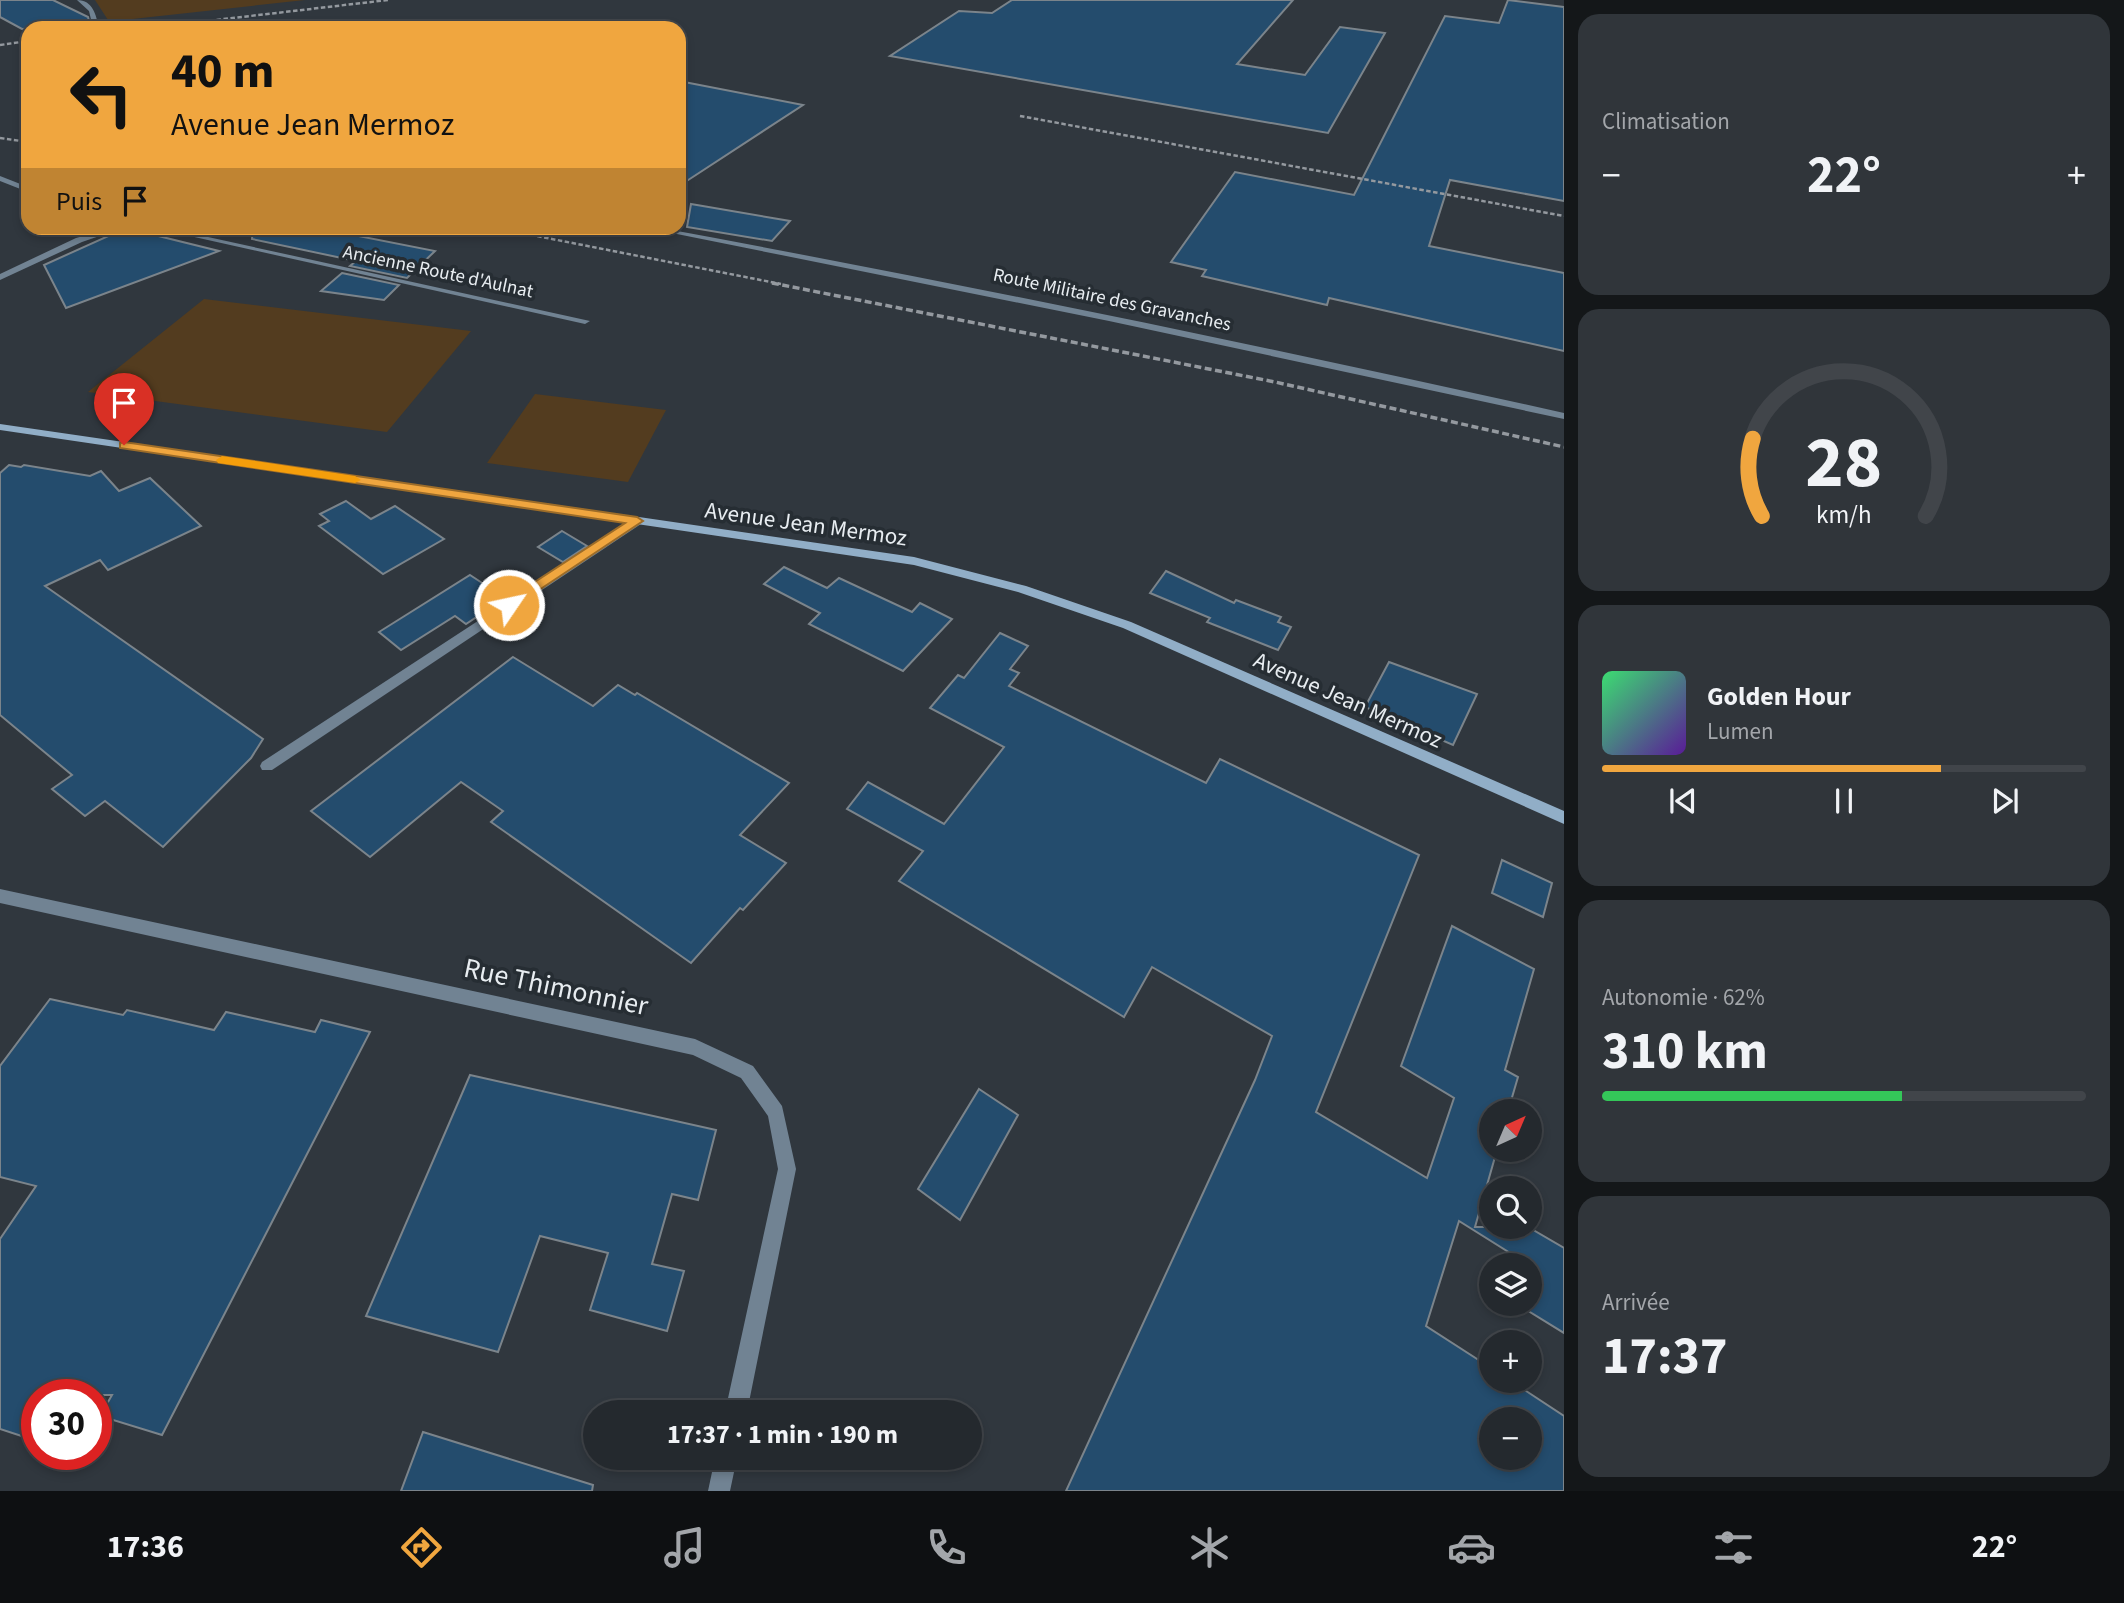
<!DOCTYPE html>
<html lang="fr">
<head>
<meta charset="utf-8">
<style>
  :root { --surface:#24292e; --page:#30353a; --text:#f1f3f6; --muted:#a3a6aa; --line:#41454a; --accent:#f0a63f }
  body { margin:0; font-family:"Source Sans 3",sans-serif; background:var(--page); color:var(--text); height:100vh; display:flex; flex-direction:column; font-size:26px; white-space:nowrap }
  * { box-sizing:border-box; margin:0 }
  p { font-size:23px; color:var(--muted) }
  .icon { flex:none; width:38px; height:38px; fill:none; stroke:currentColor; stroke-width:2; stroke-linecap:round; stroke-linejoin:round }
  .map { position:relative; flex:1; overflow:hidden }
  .sheet { display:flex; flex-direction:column; gap:14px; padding:14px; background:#141719; width:560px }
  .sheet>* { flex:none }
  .guide { position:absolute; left:21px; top:21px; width:665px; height:214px; border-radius:21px; box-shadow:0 4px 10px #0003,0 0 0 2px var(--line); background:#f0a63f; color:#111; overflow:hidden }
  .needle { width:46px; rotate:44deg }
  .tools { position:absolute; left:1479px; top:1099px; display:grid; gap:14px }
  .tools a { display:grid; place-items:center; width:63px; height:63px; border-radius:50%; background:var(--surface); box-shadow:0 4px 10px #0003,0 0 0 2px var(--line); font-size:35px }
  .speed { position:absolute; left:21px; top:1379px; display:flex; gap:14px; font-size:35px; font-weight:700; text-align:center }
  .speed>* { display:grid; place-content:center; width:91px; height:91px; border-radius:50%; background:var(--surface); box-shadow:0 4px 10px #0003,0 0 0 2px var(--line); line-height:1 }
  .speed .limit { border:10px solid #d22; background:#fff; color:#111 }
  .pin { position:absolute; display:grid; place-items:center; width:60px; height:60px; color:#fff; margin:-72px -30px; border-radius:50% 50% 50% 0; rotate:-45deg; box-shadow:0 0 7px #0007 }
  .pin .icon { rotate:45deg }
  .me { position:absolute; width:77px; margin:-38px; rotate:56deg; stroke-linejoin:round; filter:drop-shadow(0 0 5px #0008) }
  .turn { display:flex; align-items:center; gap:24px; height:147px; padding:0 35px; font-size:32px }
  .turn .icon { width:91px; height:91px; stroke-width:2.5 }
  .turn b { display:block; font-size:49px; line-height:60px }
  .then { display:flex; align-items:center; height:66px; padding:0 35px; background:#0003; gap:14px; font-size:26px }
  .big { font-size:52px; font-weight:700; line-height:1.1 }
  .sheet .card { flex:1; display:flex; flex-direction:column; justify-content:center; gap:10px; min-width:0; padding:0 24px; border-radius:21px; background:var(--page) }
  .sheet .dial { align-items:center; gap:0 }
  .dial svg { height:182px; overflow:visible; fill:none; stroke:var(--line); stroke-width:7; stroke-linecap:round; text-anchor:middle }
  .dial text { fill:var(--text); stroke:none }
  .song { display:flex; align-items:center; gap:21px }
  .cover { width:84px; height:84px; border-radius:10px; background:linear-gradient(135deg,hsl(140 70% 55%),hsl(270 70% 35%)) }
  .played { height:7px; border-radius:4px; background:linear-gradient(90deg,var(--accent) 70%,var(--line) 70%) }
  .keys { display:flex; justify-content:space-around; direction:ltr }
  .heat { display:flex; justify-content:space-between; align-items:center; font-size:38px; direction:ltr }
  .charge { height:10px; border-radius:5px; background:linear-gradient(90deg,#34c759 62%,var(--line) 0) }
  .trip { position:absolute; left:583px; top:1400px; width:399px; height:70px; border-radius:35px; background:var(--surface); box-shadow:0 4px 10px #0003,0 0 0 2px var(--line); font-weight:700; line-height:70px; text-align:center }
  .dock { display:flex; height:112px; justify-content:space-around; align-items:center; background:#0e1012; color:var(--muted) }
  .dock .icon { width:49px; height:49px }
  .dock .current { color:var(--accent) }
  .dock b { font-size:32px; color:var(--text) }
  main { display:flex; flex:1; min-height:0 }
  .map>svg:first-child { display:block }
  .green { fill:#533c1f }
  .building { fill:#244c6d; stroke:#7b848b; stroke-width:2; fill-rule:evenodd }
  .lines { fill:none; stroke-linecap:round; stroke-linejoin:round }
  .street { fill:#718393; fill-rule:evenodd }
  .secondary { fill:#91aec7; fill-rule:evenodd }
  .rail-far1 { stroke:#94999f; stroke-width:2.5; stroke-dasharray:4.5 2.5; stroke-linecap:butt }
  .rail { stroke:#94999f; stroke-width:3.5; stroke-dasharray:7 3.5; stroke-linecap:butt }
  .route { fill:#f0a63f; stroke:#9c6c29; stroke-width:2 }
  .slow { fill:#f59e0b }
  .labels { text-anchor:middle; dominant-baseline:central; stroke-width:7; stroke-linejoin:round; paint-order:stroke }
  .far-street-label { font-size:19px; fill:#e8edf1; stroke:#262d33 }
  .street-label { font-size:23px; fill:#e8edf1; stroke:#262d33 }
  .near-street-label { font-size:28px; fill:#e8edf1; stroke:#262d33 }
</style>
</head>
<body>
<main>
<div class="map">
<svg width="1564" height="1491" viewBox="0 0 1564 1491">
  <rect width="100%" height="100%" fill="#30373e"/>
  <g class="green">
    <path d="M 95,0 L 305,0 L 114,21 L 108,20 Z"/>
    <path d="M 204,299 L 471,331 L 387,432 L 88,392 Z"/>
    <path d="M 535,394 L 666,410 L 628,482 L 487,463 Z"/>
  </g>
  <g class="building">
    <path d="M 0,0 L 53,0 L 88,17 L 90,25 L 22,29 L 0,17 Z"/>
    <path d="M 1012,0 L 1293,0 L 1237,64 L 1305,75 L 1340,27 L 1385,33 L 1328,133 L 890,56 L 959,11 L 992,13 Z"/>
    <path d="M 1508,0 L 1564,7 L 1564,201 L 1450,180 L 1429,246 L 1564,273 L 1564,351 L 1329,298 L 1327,305 L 1202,276 L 1206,270 L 1171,262 L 1235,172 L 1354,195 L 1445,16 L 1499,23 Z"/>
    <path d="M 679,81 L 803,105 L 679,186 Z"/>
    <path d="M 691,204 L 790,221 L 772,241 L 687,227 Z"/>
    <path d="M 126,228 L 219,251 L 66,308 L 44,265 Z"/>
    <path d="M 253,228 L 318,228 L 435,251 L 407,278 L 350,266 L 356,261 L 252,239 Z"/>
    <path d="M 342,273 L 399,285 L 384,300 L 321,291 Z"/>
    <path d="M 9,465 L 21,467 L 24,465 L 90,476 L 101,471 L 119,491 L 150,478 L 201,526 L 108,570 L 100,560 L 45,586 L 263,739 L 251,758 L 163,847 L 105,801 L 85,816 L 52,789 L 72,775 L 0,715 L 0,473 Z"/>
    <path d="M 346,501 L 371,519 L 395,506 L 444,539 L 383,574 L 319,526 L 329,521 L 320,514 Z"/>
    <path d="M 562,531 L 587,546 L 563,562 L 538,547 Z"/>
    <path d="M 784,567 L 827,588 L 839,578 L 912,612 L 920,603 L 952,619 L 903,671 L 809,624 L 820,613 L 764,584 Z"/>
    <path d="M 1166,571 L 1234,603 L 1236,600 L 1281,617 L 1278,622 L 1291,627 L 1278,650 L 1207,622 L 1210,618 L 1150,593 Z"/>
    <path d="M 470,575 L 505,598 L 466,624 L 455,616 L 401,650 L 379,632 Z"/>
    <path d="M 1000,633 L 1028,646 L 1010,669 L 1019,673 L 1009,686 L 1206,783 L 1220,759 L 1419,855 L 1316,1112 L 1427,1178 L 1454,1098 L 1401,1066 L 1452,926 L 1534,969 L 1505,1070 L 1518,1077 L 1508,1111 L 1491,1111 L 1491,1150 L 1497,1150 L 1475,1227 L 1528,1227 L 1564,1248 L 1564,1333 L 1517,1304 L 1530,1304 L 1530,1265 L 1507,1265 L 1510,1253 L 1459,1221 L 1426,1326 L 1491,1368 L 1491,1381 L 1511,1381 L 1564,1416 L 1564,1491 L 1066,1491 L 1255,1080 L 1272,1036 L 1152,967 L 1124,1017 L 899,881 L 923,851 L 847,809 L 868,782 L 944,824 L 1004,747 L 930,708 L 958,675 L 964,678 ZM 1491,1419 L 1530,1419 L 1530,1458 L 1491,1458 Z"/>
    <path d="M 513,657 L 593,706 L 618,685 L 635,695 L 637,693 L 789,783 L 740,835 L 786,863 L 743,910 L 740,908 L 691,963 L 491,822 L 503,811 L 461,782 L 370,857 L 311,811 Z"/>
    <path d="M 1389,662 L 1477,694 L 1453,745 L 1365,707 Z"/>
    <path d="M 1502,860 L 1552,883 L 1543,917 L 1492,893 Z"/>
    <path d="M 50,999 L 123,1015 L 127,1010 L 214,1030 L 226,1012 L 315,1032 L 321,1020 L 370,1032 L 162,1435 L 100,1416 L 112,1395 L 37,1395 L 37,1441 L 0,1429 L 0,1239 L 36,1186 L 0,1177 L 0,1066 Z"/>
    <path d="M 470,1075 L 716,1130 L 698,1200 L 672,1194 L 652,1264 L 684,1271 L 667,1331 L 590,1310 L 608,1253 L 540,1236 L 498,1352 L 366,1316 Z"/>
    <path d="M 979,1089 L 1018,1115 L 960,1220 L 918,1189 Z"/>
    <path d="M 423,1432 L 593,1485 L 592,1491 L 401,1491 Z"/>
  </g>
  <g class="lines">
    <g class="street">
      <path d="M 77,0 C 93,0 96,15 99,28 L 93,28 L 89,11 Z"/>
      <path d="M 0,176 L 28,187 L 28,192 L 0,181 Z"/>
      <path d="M 112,228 L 123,228 L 82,242 L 0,280 L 0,274 L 76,238 Z"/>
      <path d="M 154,228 L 167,228 L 590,321 L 585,324 Z"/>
      <path d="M 647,228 L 661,228 C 963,284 1264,346 1564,413 L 1564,419 L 1109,321 Z"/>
      <path d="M 637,517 L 641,518 L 641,524 L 272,770 L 262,770 L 260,766 L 262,762 Z"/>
      <path d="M 0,889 L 695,1039 L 753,1066 L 782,1106 L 796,1169 L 747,1412 L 725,1412 L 778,1169 L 768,1116 L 741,1078 L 693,1055 L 0,903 Z"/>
      <path d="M 715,1458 L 737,1458 L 730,1491 L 708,1491 Z"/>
    </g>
    <path class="secondary" d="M 0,424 L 914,557 L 1026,586 L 1131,622 L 1564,811 L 1564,824 L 1123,628 L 1018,592 L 914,565 L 0,430 Z"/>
    <g class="rail-far1">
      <path d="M 147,28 L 388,0"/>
      <path d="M 0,45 L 28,41"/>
      <path d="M 1020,116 L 1564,216"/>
      <path d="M 0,138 L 28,142"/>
      <path d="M 496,228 L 781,284"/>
    </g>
    <path class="rail" d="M 772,283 L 1275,382 L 1564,447"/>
  </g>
  <path class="route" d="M 124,442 L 637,517 L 643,521 L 509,610 L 504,609 L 504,602 L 625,523 L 120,448 L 120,443 Z"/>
  <path class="slow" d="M 222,456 L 355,476 L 361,480 L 355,483 L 218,463 L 216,460 Z"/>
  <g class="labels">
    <g class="far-street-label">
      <text transform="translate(438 272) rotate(12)">Ancienne Route d'Aulnat</text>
      <text transform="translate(1112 300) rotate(12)">Route Militaire des Gravanches</text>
    </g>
    <g class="street-label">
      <text transform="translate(806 524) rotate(8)">Avenue Jean Mermoz</text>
      <text transform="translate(1348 700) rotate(24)">Avenue Jean Mermoz</text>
    </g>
    <g class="near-street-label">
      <text transform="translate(556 987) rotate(12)">Rue Thimonnier</text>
    </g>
  </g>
</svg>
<div class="tools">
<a><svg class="needle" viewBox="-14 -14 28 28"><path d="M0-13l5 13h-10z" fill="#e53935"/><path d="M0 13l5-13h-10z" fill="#a3a6aa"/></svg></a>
<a><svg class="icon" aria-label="search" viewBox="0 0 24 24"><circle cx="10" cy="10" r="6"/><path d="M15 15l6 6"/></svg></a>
<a><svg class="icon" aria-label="layers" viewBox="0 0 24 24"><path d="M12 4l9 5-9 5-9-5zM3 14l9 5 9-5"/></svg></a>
<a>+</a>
<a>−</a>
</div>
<div class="speed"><div class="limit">30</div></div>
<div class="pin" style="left:124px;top:445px;background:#d93025"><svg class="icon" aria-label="arrive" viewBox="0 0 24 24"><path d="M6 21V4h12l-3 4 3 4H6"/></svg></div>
<svg class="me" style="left:509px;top:605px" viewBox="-20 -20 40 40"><circle r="17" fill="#f0a63f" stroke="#fff" stroke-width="3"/><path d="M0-11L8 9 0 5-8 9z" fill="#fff"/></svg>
<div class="trip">17:37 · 1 min · 190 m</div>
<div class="guide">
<div class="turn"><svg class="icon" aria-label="left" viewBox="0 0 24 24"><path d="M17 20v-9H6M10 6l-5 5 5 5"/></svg><div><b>40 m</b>Avenue Jean Mermoz</div></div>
<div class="then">Puis<svg class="icon" aria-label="arrive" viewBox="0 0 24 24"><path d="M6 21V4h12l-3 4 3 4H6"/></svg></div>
</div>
</div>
<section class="sheet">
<div class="card"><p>Climatisation</p>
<div class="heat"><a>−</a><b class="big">22°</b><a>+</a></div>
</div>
<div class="card dial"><svg viewBox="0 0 100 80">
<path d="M14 69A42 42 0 1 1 86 69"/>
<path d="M14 69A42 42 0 0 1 10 35" stroke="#f0a63f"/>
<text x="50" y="56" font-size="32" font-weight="700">28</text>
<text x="50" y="72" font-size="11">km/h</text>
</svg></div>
<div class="card">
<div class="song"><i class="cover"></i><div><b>Golden Hour</b><p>Lumen</p></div></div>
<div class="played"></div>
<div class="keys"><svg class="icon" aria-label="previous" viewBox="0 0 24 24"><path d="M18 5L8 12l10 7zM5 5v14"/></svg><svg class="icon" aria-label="pause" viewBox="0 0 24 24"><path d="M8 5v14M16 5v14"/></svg><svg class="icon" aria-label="next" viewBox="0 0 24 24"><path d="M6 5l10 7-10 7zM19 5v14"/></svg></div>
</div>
<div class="card"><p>Autonomie · 62%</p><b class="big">310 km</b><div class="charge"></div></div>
<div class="card"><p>Arrivée</p><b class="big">17:37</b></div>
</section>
</main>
<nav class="dock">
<b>17:36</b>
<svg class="icon current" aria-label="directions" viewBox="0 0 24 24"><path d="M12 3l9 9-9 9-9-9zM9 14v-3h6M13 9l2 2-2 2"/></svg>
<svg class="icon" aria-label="music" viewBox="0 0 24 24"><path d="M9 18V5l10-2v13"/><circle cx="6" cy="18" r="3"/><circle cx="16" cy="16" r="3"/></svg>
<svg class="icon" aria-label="phone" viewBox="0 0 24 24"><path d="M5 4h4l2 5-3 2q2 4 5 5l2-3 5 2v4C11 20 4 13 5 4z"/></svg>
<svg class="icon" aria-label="climate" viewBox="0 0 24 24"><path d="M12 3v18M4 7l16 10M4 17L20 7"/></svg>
<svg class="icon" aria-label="car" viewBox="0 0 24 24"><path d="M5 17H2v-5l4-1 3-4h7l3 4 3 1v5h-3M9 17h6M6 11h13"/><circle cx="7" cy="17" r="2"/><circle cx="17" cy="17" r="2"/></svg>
<svg class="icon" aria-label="filters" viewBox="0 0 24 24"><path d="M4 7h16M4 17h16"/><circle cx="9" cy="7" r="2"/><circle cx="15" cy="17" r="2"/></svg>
<b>22°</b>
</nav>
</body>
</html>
